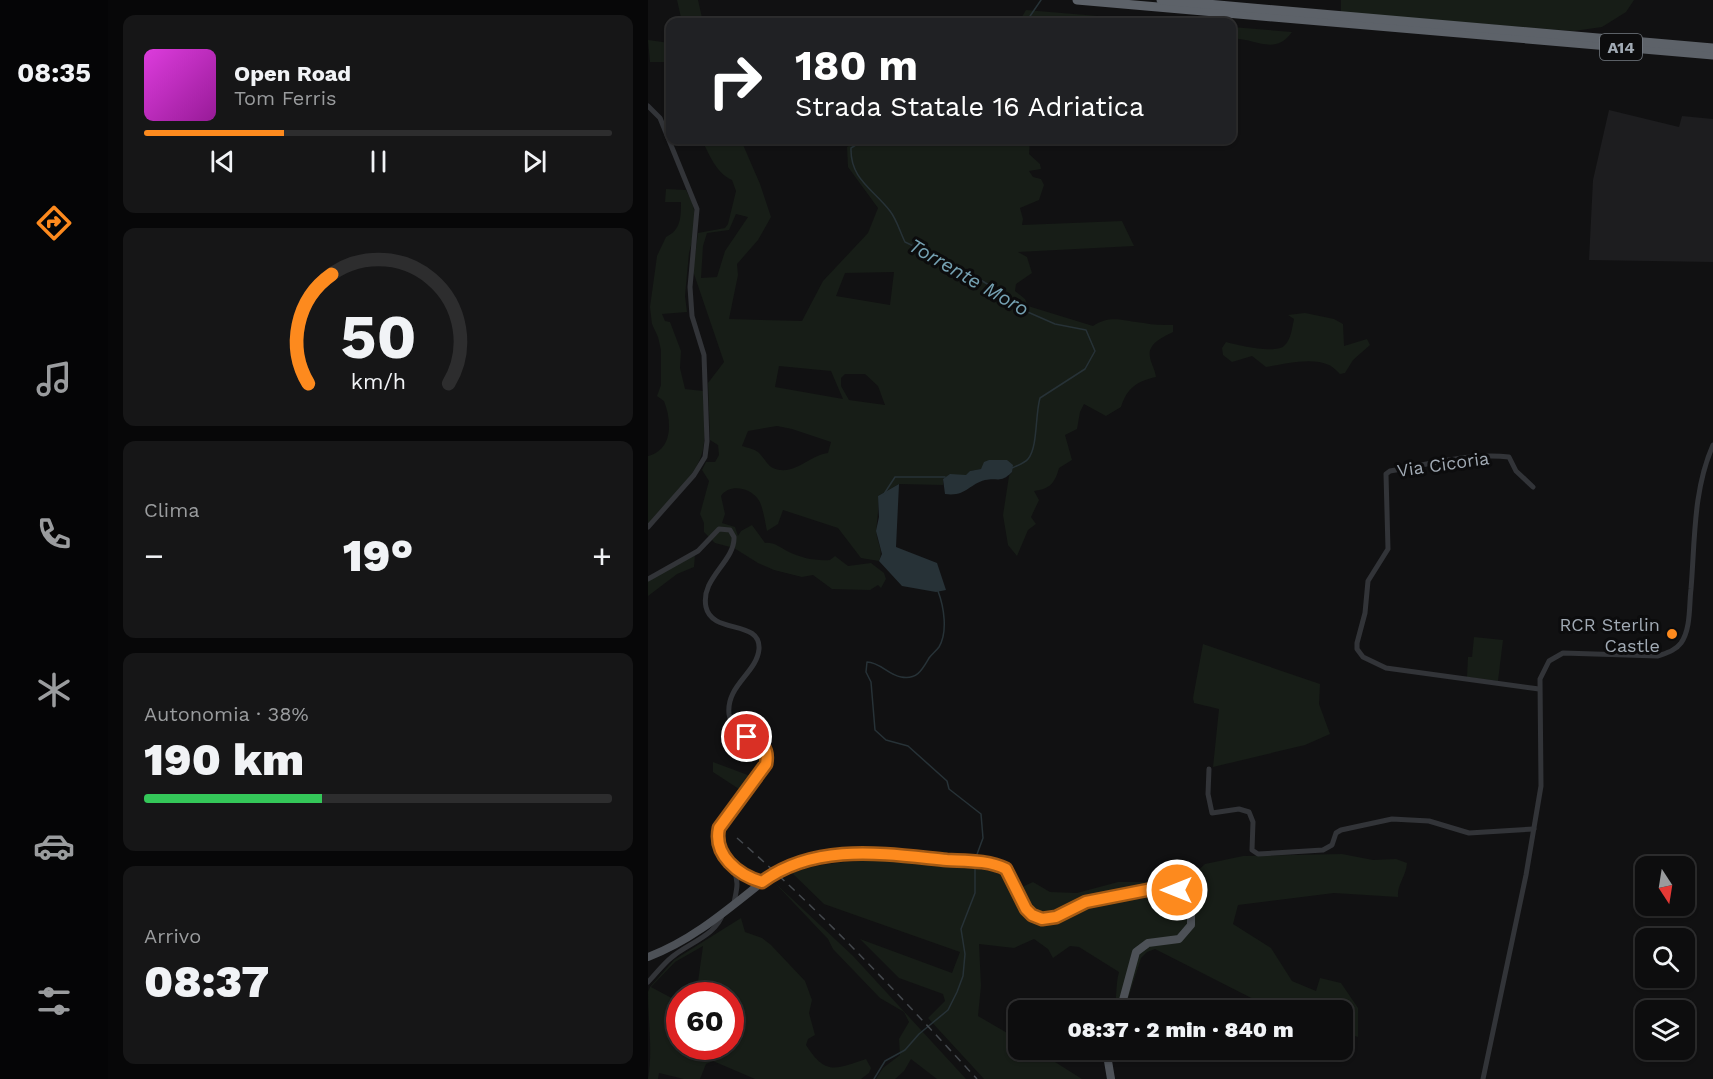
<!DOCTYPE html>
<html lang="it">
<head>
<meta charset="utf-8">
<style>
  :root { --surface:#0d0d0e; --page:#161617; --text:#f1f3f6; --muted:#9a9c9e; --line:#2d2d2e; --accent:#fd8a1e }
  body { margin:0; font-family:"Work Sans",sans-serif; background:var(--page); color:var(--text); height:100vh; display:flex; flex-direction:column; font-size:22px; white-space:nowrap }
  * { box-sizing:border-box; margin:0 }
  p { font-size:20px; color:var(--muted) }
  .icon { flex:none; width:33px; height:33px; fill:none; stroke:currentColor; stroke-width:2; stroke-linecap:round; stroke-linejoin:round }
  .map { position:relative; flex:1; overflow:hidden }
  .sheet { display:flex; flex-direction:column; gap:15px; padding:15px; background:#070708; width:540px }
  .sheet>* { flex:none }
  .banner { position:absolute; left:18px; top:18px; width:570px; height:126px; border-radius:12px; box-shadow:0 2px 4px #0004,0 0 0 2px var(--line); background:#202124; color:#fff; overflow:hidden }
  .needle { width:39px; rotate:168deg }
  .fabs { position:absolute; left:987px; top:856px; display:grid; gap:12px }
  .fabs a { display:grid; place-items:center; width:60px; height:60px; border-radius:12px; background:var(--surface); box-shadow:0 2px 4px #0004,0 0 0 2px var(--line); font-size:30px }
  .speed { position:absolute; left:18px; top:982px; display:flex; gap:12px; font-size:30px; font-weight:700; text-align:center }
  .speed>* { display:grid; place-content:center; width:78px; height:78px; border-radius:50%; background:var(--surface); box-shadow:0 2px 4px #0004,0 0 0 2px var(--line); line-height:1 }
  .speed .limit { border:9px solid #d22; background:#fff; color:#111 }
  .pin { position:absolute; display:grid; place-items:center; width:51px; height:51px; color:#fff; margin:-26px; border:3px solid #fff; border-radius:50%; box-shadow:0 2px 6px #0007 }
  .me { position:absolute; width:66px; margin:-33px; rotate:270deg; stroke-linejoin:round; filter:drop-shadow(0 0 4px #0008) }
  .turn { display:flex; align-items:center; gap:21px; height:126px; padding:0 30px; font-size:27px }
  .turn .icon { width:78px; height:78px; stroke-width:2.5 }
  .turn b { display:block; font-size:42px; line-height:51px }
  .big { font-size:45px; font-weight:800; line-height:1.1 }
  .sheet .tile { flex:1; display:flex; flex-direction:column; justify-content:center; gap:9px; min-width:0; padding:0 21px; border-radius:12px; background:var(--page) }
  .sheet .dial { align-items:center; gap:0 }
  .dial svg { height:156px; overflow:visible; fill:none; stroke:var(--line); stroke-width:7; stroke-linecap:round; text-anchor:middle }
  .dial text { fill:var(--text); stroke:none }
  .song { display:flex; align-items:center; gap:18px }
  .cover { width:72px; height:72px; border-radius:9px; background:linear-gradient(135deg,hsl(300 70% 55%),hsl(300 70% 35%)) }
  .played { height:6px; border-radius:3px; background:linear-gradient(90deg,var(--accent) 30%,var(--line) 30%) }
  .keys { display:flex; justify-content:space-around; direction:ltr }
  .heat { display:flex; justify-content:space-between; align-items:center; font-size:33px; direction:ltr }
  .charge { height:9px; border-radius:4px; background:linear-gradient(90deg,#34c759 38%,var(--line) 0) }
  .trip { position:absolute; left:360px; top:1000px; width:345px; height:60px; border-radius:12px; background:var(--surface); box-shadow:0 2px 4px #0004,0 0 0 2px var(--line); font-weight:800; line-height:60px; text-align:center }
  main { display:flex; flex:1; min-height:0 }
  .dock { display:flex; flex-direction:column; width:108px; justify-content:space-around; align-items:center; background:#050506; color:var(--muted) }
  .dock .icon { width:42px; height:42px }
  .dock .selected { color:var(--accent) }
  .dock b { font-size:27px; color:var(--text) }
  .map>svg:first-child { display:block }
  .built { fill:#1d1d1f }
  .green { fill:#171d17; fill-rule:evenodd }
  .water { fill:#273237 }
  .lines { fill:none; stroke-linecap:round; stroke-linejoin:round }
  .stream { stroke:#273237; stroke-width:1.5 }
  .street { stroke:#323438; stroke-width:5 }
  .primary { stroke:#4d5157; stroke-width:8 }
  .highway { stroke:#5d6269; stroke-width:9 }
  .rail { stroke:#44484d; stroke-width:1.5; stroke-dasharray:8 6; stroke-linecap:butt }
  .primary-bridge { stroke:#4d5157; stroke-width:8 }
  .route-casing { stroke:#a45a14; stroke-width:15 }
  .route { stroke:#fd8a1e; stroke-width:10 }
  .poi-dot { fill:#fd8a1e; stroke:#0c0c0d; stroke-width:2 }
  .labels { text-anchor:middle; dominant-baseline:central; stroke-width:6; stroke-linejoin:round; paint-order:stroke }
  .shield { fill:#0c0c0d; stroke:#747b82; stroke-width:1.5 }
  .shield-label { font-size:16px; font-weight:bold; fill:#a1aab4 }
  .street-label { font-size:18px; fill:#a1aab4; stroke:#0c0c0d }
  .poi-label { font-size:18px; fill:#a1aab4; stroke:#0c0c0d; text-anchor:end }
  .water-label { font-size:20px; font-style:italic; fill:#75a1b2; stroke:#0c0c0d }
</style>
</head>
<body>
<main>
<nav class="dock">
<b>08:35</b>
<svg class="icon selected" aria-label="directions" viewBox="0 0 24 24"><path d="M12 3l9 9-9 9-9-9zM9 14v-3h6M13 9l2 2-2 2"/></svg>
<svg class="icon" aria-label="music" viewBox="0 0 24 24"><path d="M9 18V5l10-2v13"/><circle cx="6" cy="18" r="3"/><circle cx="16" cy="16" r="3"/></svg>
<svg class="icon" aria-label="phone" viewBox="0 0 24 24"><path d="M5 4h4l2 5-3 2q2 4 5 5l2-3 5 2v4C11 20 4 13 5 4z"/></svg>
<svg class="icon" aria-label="climate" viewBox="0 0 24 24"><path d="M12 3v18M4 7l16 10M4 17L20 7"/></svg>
<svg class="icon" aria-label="car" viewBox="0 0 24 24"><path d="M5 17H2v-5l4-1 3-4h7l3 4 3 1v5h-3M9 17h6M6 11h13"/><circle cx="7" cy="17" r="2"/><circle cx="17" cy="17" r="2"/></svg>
<svg class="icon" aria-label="filters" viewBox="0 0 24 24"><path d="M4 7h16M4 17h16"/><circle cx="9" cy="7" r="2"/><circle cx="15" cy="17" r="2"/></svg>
</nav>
<section class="sheet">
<div class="tile">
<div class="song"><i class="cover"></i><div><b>Open Road</b><p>Tom Ferris</p></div></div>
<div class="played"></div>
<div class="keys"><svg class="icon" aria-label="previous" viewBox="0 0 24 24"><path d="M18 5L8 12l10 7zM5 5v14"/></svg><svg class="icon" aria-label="pause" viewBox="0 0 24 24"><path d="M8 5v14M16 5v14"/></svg><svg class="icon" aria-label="next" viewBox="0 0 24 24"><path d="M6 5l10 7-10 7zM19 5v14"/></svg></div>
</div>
<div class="tile dial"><svg viewBox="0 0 100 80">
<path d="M14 69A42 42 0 1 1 86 69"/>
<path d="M14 69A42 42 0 0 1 26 13" stroke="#fd8a1e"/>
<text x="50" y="56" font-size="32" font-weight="700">50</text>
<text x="50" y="72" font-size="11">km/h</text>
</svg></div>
<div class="tile"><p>Clima</p>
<div class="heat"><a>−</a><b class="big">19°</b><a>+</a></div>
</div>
<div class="tile"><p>Autonomia · 38%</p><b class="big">190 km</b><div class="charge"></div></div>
<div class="tile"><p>Arrivo</p><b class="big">08:37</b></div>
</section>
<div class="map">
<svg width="1065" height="1079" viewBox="0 0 1065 1079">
  <rect width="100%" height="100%" fill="#111112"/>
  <path class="built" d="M 961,110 L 1031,127 L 1034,116 L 1065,119 L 1065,262 L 941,260 L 945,180 Z"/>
  <g class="green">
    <path d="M 29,0 L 50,0 L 55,22 L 34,22 Z"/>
    <path d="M 693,0 L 986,0 L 978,12 L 954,27 L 926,31 L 693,13 Z"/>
    <path d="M 378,10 L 521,22 L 371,22 Z"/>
    <path d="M 584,27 L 644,32 C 627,57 605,37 584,39 Z"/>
    <path d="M 0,40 L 22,43 L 22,62 L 2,62 Z"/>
    <path d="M 54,140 L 93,140 L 112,184 L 123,217 L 110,240 L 89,264 L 90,275 L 81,319 L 154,321 L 175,281 L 220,233 L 230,208 L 200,167 L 199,147 L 210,140 L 382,140 L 381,154 L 392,164 L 393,169 L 381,171 L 385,177 L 393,179 L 396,185 L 391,200 L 372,208 L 375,219 L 374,225 L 474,221 L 486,246 L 370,252 L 379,257 L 384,273 L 368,284 L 367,291 L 377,299 L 380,306 L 445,326 C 462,314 476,321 496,323 C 505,325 515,325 525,325 L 525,332 C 515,337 499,344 502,357 C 503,364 507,369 508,377 C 489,381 479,388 473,407 L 458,416 L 436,404 L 432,412 L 429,429 L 417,435 L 424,460 L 411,468 C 407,483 402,489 386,491 L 391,500 L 383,517 L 388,524 L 380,530 L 369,556 L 360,545 L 355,515 L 361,476 L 364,472 L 359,460 L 341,460 L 333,469 L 322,471 L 319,475 L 302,475 L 295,479 L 295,485 L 251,484 L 230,496 C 232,511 227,524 229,537 C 231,546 235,551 231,561 L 213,558 L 190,528 L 135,510 L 130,524 L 119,531 C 117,522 115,506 110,499 C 101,487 81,484 73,496 L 77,514 L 74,523 L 87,527 L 90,536 L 93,531 L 104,525 L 117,543 C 126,542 131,547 139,551 C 153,558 167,561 182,560 L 187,556 L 200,566 L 223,563 L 236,573 L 238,579 L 233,588 L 230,585 L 222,590 L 184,589 L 165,575 L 154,577 L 126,570 L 110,563 L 86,548 L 67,543 L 56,532 L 56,523 L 52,514 L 61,481 L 54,470 L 58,462 L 67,462 L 71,455 L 70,445 L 62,440 L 60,383 L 76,362 L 45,271 L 50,233 L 77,228 L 80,224 L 88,191 L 84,180 C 68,173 61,154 54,140 ZM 88,214 L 100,217 L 77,251 L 69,277 L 53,278 L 55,246 L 59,233 L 81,230 ZM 246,272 L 242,305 L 188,296 L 197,273 ZM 131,366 L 183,371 L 195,399 L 127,387 ZM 197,374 L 217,374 L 230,386 L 237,405 L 201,400 L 193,386 L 193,378 ZM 129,426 L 144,429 L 183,442 L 180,453 C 161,455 146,477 125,468 C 119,465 117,459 112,454 C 108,449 100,448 94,446 L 100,431 Z"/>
    <path d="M 18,189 L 38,190 L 44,202 L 49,222 L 41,253 L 37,296 L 39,312 L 14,314 L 17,321 L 22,322 L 33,351 L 32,368 L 37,389 L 55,391 C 56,408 58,426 56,443 C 53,476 19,499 0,524 L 0,456 C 25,450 24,421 16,401 L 9,396 L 13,385 L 13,350 L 10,337 L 4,324 L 2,307 L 9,256 L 18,237 C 33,230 33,217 33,202 L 17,202 Z"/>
    <path d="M 657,313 L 686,319 L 695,324 L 696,346 L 719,339 L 722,345 L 705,360 L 697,373 L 692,374 C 689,371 684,366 681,365 C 663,357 637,364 618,367 L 604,356 L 584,362 L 575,355 L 574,348 L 578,342 C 589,345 627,354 636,346 C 643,340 644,328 646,319 L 640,315 Z"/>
    <path d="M 47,555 L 46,567 L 29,574 L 0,596 L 0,580 Z"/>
    <path d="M 826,637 L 855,640 L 850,681 L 819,677 L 820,657 L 824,657 Z"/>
    <path d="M 555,644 L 672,684 L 671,704 L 682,734 L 657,745 L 565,767 L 571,709 L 546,703 L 545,698 Z"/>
    <path d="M 65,762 L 105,777 L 94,791 L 65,772 Z"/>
    <path d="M 694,854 L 725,860 L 748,859 L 759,863 C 758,877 749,884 750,897 L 686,893 L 590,905 L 585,924 L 623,948 L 644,981 L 668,991 L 672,978 L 693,983 L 710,1008 L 710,1037 L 695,1032 L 694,1011 L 629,1011 L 507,949 L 499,952 L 493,958 L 476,1011 L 465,1011 C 470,997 467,986 471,972 L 431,947 L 422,946 L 405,958 L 400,949 L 386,939 L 366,948 L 331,944 L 333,986 L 330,1016 L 361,1034 L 370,1019 L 370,1050 L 388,1050 L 434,1079 L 336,1079 L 280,1018 L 297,1001 L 295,994 L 251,978 L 212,939 L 304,973 L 312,952 L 176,904 L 144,873 C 195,853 293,860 347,872 L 356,877 L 361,887 L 374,887 L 385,882 L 402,892 L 429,893 L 470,882 L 510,882 L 543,877 L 557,864 L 595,856 Z"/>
    <path d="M 126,882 L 205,956 L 318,1079 L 289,1079 L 263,1059 L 256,1071 L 247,1079 L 228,1079 L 235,1068 L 252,1055 L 251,1039 L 261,1022 L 256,1012 L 232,998 L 185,949 L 180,939 Z"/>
    <path d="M 93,918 L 97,932 L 114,938 L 123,945 L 157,981 L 164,1000 L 161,1013 L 167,1035 L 160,1039 L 158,1045 C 178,1076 187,1069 218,1059 L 223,1068 L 221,1073 L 213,1079 L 107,1079 L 65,1061 L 58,1064 L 52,1079 L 36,1079 L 11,1073 L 10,1079 L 0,1079 C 5,1050 0,1022 0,992 L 2,987 L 26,960 ZM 55,946 L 48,996 L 82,996 L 82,1047 L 32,1047 L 31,1002 L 3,987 L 27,962 Z"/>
  </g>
  <g class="water">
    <path d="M 341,460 L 359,460 L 365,465 L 364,472 C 352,484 350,477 337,480 C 321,484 318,497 297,494 L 295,479 L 302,474 L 318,475 L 322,471 L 333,469 L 336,462 Z"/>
    <path d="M 251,484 L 248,547 L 289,563 L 298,590 L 288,592 L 254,586 L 231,561 L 234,554 L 228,531 L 231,517 L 230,496 Z"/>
  </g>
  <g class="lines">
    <g class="stream">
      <path d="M 378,22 L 393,0"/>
      <path d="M 216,140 L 203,148 C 202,179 225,189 242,211 C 249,220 252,232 257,242 L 318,271 L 349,290 L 357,302 L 407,324 L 438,330 L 447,351 L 437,369 L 392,398 C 387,415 390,447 380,459 C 377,463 368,466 364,468"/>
      <path d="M 222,140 C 239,142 260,147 276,140"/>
      <path d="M 236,494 L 247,477 L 297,477"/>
      <path d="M 290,591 C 296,607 300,632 291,647 C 288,651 284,654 281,658 C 274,670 269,680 253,677 C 240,675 232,662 219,662 L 218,672 L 223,682 L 227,730 L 238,740 L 260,746 L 299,781 L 301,789 L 333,814 L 335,838 L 328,857"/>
      <path d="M 226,1079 L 237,1061 L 257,1050 L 271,1034 L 300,1010 L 309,992 L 315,976 L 317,954 L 313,929 L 327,893 L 327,865"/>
    </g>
    <g class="street">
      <path d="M 0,106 L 12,118 L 49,209 L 42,287 L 44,316 L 56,355 L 59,441 L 57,457 L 46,475 L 0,527"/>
      <path d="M 885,487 L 868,471 L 861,457 C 823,452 780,465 742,471 L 738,474 L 740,549 L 720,581 L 717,613 L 709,643 L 709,649 L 715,657 L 738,668 L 891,689"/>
      <path d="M 0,579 L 50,551 L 71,529 L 82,530 L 86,537 C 87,562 52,578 58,607 C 64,635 113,619 111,649 C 109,673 78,685 81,714 C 85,744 124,731 118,763 L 71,828 C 65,854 89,862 89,884 C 89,890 87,897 86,903"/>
      <path d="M 561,769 L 560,794 L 564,813 L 591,809 L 601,812 L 605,822 L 604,850 L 610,854 L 675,850 L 684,845 L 688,833 L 693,830 L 744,819 L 781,821 L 821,833 L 886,829"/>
      <path d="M 85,866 L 95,874 L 114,882"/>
      <path d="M 0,982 C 8,974 15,964 24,957 C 40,943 68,936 75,913"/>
      <path d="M 835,1079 L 878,875 L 893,786 L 892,679 L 901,661 L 915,653 L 1010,656 C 1018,653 1027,651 1033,643 C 1043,629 1041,605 1043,589 C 1047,541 1045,490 1065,445"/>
    </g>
    <g class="primary">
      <path d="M 134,869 C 153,861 172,856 192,854 C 218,851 338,858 358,869 L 378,910 L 384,915 L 394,919 L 408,917 L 438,902 L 504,889 L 529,890 L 543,903 L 543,925 L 531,939 L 500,943 L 488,952 L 472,1011"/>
      <path d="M 0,957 C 45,940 80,909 118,879"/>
      <path d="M 463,1050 L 460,1061 L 463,1079"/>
    </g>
    <g class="highway">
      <path d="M 429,0 L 1065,55"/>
      <path d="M 513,0 L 1065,48"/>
    </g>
    <path class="rail" d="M 89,838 C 175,913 252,996 329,1079"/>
    <path class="primary-bridge" d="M 118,879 L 134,869"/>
  </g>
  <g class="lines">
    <g class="route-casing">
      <path id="route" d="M 99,737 C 114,742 121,748 118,764 L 71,828 C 65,855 90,875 114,882 C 168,842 237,854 299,860 C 317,861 341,860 358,869 L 378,909 L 384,915 L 394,919 L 408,917 L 438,902 L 504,889 L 529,890"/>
    </g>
    <use href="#route" class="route"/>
  </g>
  <circle class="poi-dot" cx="1024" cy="634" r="6"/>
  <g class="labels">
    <rect class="shield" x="952" y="34" width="42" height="26" rx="4.5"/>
    <g class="shield-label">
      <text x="973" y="47">A14</text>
    </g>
    <g class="street-label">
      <text transform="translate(795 464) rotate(-8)">Via Cicoria</text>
    </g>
    <g class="poi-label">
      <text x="1012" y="624">RCR Sterlin<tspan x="1012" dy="21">Castle</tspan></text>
    </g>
    <g class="water-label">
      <text transform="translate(321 277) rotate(30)">Torrente Moro</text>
    </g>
  </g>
</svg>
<div class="fabs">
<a><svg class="needle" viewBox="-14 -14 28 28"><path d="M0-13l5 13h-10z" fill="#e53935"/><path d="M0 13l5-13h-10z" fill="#9a9c9e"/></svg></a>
<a><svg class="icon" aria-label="search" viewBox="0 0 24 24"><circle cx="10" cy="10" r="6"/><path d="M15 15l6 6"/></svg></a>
<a><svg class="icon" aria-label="layers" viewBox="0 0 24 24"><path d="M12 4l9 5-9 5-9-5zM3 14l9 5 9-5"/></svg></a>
</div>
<div class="speed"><div class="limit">60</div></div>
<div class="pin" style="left:99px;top:737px;background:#d93025"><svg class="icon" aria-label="arrive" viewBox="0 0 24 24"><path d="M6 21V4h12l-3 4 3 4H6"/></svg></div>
<svg class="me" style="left:529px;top:890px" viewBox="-20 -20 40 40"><circle r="17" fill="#fd8a1e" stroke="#fff" stroke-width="3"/><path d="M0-11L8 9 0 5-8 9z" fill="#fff"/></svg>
<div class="trip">08:37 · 2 min · 840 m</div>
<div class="banner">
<div class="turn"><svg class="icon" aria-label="right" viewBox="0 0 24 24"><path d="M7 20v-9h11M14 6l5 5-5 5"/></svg><div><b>180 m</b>Strada Statale 16 Adriatica</div></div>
</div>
</div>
</main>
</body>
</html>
